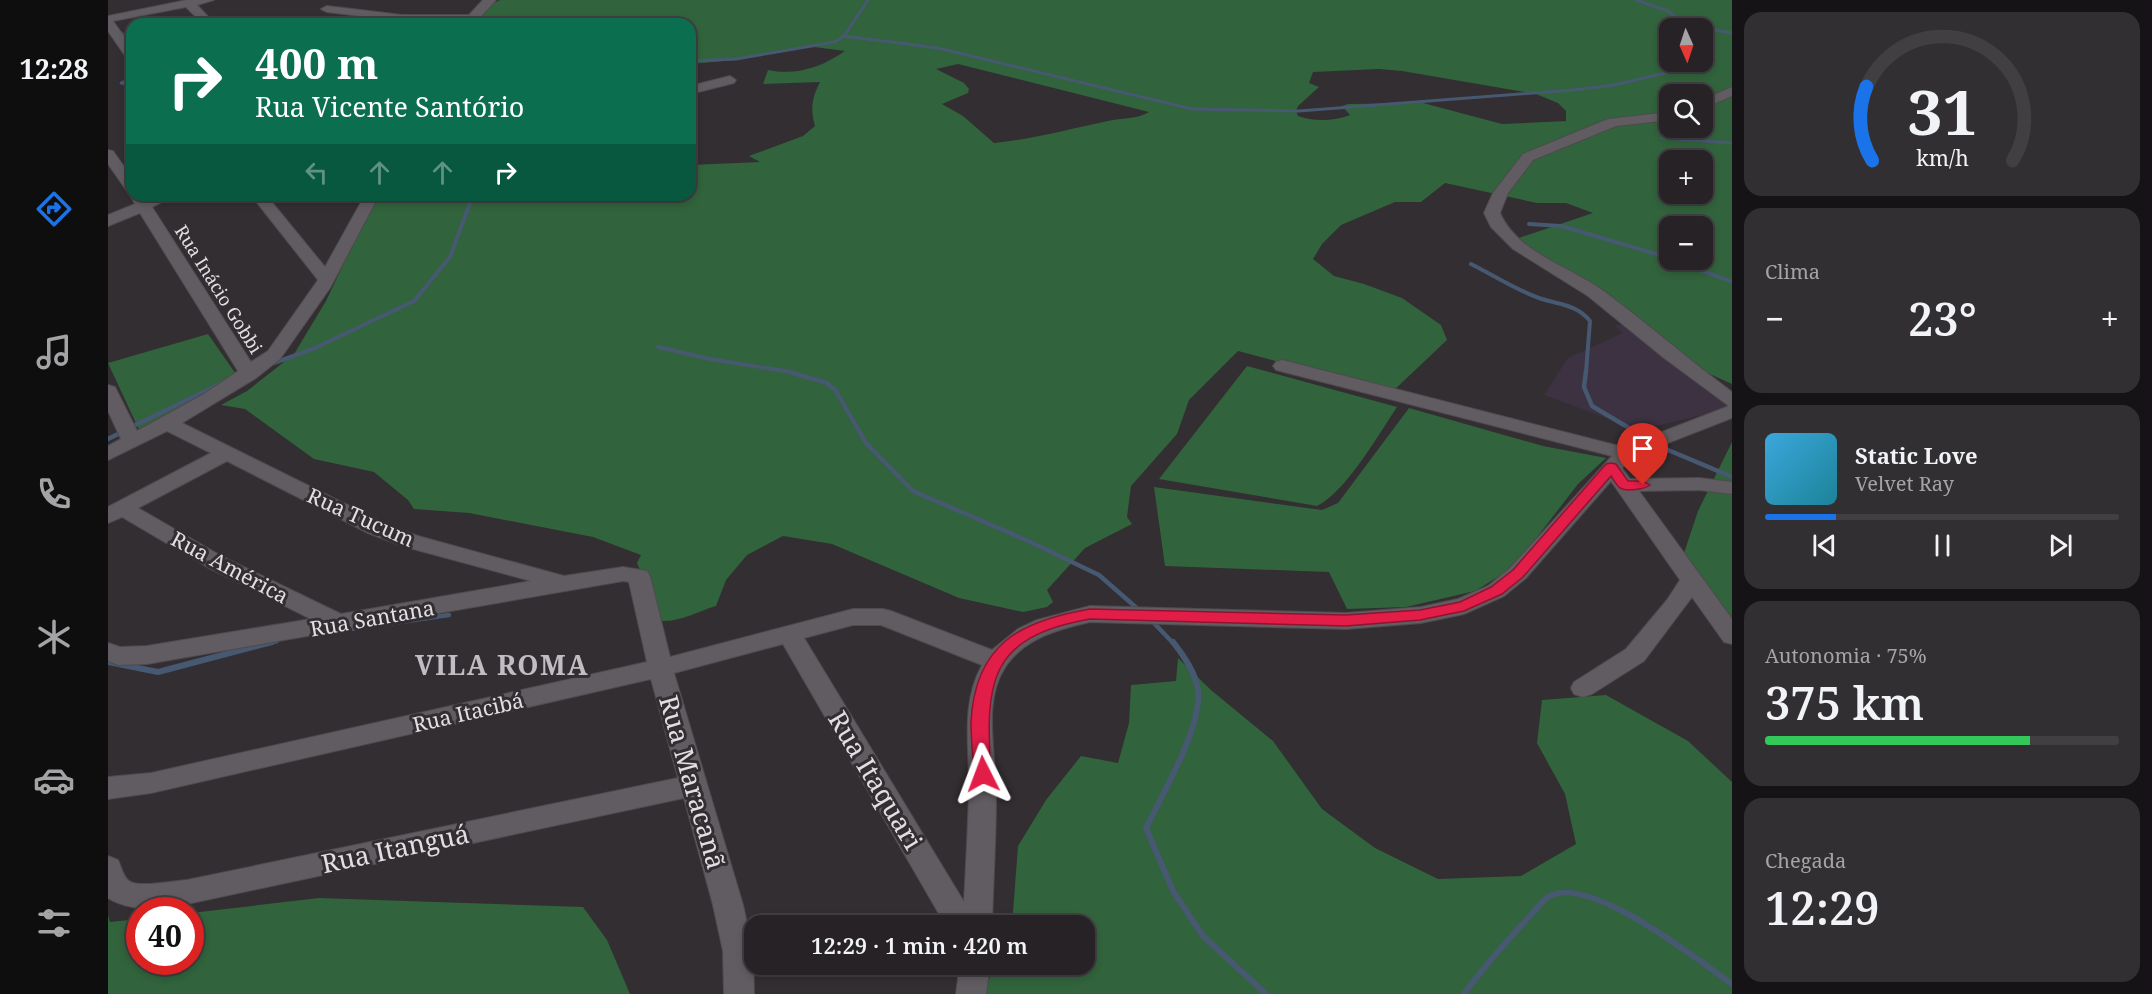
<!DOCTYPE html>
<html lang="pt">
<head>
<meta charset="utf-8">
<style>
  :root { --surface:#262226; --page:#322f32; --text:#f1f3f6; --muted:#a4a4a7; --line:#423f43; --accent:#1a73e8 }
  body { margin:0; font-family:"Noto Serif",serif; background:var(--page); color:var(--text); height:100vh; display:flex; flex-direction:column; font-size:22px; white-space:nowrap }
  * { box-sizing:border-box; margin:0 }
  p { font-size:20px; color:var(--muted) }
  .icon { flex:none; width:33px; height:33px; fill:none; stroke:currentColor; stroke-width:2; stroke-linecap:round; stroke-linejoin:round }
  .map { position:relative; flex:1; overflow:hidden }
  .sheet { display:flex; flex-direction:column; gap:12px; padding:12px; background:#151315; width:420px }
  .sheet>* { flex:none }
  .hud { position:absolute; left:18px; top:18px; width:570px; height:183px; border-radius:18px; box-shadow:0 3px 9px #0003,0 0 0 2px var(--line); background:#0b6e4f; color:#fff; overflow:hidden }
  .needle { width:39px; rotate:177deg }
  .buttons { position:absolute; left:1551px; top:18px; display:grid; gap:12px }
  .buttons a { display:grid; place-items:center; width:54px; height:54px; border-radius:12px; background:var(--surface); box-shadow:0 3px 9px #0003,0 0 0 2px var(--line); font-size:30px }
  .speed { position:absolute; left:18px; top:897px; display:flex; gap:12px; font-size:30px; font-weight:700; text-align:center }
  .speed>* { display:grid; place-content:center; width:78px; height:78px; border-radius:50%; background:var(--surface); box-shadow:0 3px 9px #0003,0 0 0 2px var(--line); line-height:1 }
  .speed .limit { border:9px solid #d22; background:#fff; color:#111 }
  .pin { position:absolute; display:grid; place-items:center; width:51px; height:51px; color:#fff; margin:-62px -26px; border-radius:50% 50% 50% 0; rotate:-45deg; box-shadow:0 0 6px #0007 }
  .pin .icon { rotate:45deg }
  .me { position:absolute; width:66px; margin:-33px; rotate:357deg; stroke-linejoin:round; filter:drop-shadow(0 0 4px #0008) }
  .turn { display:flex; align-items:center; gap:21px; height:126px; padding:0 30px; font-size:27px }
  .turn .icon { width:78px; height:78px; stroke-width:2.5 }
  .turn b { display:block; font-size:42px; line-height:51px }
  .lanes { display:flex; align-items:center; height:57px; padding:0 30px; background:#0003; justify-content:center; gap:30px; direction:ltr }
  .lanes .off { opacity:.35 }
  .big { font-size:45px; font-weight:600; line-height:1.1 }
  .sheet .widget { flex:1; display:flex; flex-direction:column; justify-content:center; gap:9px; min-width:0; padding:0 21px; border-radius:18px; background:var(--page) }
  .sheet .dial { align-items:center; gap:0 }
  .dial svg { height:156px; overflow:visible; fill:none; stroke:var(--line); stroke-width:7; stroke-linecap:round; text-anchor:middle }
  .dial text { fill:var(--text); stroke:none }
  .song { display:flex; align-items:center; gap:18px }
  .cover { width:72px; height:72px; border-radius:9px; background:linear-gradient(135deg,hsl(200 70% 55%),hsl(190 70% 35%)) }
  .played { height:6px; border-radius:3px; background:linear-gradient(90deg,var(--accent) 20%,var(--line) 20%) }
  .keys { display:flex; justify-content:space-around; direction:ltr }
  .heat { display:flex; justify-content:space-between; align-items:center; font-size:33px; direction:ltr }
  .charge { height:9px; border-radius:4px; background:linear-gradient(90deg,#34c759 75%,var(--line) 0) }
  .trip { position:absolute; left:636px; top:915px; width:351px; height:60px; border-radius:18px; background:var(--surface); box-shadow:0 3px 9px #0003,0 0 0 2px var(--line); font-weight:600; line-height:60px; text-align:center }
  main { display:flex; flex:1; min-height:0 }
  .dock { display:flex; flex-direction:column; width:108px; justify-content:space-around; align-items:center; background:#0f0e0f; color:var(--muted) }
  .dock .icon { width:42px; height:42px }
  .dock .active { color:var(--accent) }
  .dock b { font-size:27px; color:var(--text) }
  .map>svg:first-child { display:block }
  .industrial { fill:#3c3242 }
  .green { fill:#31633c; fill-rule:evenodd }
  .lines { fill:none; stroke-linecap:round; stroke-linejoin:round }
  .stream-far3 { stroke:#475871; stroke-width:3 }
  .stream-far2 { stroke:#475871; stroke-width:4 }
  .stream-far1 { stroke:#475871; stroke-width:4.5 }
  .stream { stroke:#475871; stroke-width:6 }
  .minor-casing { stroke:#4e4a4e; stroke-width:2 }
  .minor { fill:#615c61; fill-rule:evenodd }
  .route { fill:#e11d48; stroke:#92132f; stroke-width:1.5 }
  .labels { text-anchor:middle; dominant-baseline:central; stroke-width:6; stroke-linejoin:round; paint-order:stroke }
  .far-street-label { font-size:18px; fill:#e2dfe2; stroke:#322e32 }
  .street-label { font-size:21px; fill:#e2dfe2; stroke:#322e32 }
  .near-street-label { font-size:26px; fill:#e2dfe2; stroke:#322e32 }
  .district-label { font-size:27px; font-weight:bold; letter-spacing:1.5px; fill:#c2bdc2; stroke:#322e32 }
</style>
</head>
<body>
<main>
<nav class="dock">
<b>12:28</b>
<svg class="icon active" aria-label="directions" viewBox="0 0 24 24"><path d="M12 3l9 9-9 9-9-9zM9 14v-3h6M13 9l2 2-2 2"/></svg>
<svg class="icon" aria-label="music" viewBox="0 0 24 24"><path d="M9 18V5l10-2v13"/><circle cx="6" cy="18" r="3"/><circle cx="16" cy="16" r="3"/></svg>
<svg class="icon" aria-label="phone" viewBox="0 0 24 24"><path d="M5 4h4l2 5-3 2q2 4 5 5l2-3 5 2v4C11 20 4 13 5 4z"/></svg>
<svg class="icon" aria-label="climate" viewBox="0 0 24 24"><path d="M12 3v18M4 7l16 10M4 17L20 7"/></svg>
<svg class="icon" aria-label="car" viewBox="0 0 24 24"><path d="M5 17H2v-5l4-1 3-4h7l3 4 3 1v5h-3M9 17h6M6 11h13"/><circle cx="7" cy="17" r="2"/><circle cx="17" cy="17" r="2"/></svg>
<svg class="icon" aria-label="filters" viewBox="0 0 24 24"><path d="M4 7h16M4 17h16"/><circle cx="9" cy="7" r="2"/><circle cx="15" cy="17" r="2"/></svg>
</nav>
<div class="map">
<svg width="1624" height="994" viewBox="0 0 1624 994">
  <rect width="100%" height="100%" fill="#322e32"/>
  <path class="industrial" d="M 1506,325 L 1517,325 L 1624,408 L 1531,430 L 1436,395 L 1460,358 L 1515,333 Z"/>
  <g class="green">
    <path d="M 392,0 L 1624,0 L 1624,384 L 1575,362 L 1408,239 L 1485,213 L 1458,203 L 1429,203 L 1337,183 L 1313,202 L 1287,202 L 1233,225 L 1214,244 L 1205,259 L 1226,276 L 1256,284 L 1294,298 L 1333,325 L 1339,340 L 1284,392 L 1130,351 L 1081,400 L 1069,434 L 1023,486 L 1019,517 L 1024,524 L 977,548 L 939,590 L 945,602 L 939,607 L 915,612 L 851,598 L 724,544 L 675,536 L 639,555 L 618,580 L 608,606 C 588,612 567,625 545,620 L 538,585 L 529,563 L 533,555 L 485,537 L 361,513 L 306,509 L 300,500 L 266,472 L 206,459 L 137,409 L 113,405 L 139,391 L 186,354 L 218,301 L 268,195 L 582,195 L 582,165 L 652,162 L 641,156 L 695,136 L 707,126 C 702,108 704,98 712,82 L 655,84 L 660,70 C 688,76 714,67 737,51 L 698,46 L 627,60 L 582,64 L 582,24 L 365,24 L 382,5 ZM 1562,28 L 1594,28 L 1594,62 L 1562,62 ZM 850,64 L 1041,112 C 1030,119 1013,118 1000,121 C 962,129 925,139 886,143 L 855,116 L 834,104 L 860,93 L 861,89 L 856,83 L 828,69 ZM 1271,69 L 1294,71 L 1428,94 L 1450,103 L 1458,111 L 1458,121 L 1394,124 L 1315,103 L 1240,104 L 1234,106 L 1242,115 C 1227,121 1205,122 1190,116 L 1188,111 L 1190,106 L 1211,87 L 1201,83 L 1205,72 ZM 1562,94 L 1594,94 L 1594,128 L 1562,128 ZM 1562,160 L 1594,160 L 1594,194 L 1562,194 ZM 1562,226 L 1594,226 L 1594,260 L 1562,260 Z"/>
    <path d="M 100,334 L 130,377 L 33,434 L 0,363 Z"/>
    <path d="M 1139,366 L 1289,407 C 1271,434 1237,493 1209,506 L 1051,479 Z"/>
    <path d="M 1301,408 L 1435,446 L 1498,458 L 1470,484 L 1406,567 L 1367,591 L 1298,607 L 1239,609 L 1221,572 L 1057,566 L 1046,487 L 1214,510 L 1230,503 Z"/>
    <path d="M 1624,442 L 1624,626 L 1575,556 L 1590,511 Z"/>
    <path d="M 1070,658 L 1103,690 L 1165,741 L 1214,809 L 1267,848 L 1330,879 L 1413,876 L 1468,844 L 1457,794 L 1429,743 L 1434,700 L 1498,695 L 1580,741 L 1624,782 L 1624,994 L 875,994 L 887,965 L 976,964 L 976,926 L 904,925 L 910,846 L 938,800 L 973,756 L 1010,763 L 1021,723 L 1023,685 L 1068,681 Z"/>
    <path d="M 211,898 L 475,907 L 499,940 L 522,994 L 0,994 L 0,915 L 2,922 L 31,919 L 32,962 L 82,962 L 83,913 Z"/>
  </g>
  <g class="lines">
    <g class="stream-far3">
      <path d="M 1528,0 L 1560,11 L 1577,25 L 1624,33"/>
      <path d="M 12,32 L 24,42"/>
      <path d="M 736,36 L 830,48 L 1084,109 L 1191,111 L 1465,90 L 1506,85 L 1583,67"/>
      <path d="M 582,61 L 628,59 L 727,42 L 736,36 L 760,0"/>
      <path d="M 24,78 L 13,83 L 24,85"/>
      <path d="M 1554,138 L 1624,143"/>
    </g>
    <g class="stream-far2">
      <path d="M 1421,224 L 1453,226 L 1562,258"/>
      <path d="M 1566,260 L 1624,282"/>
      <path d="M 1363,264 C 1385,275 1408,290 1431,298 C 1451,305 1468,304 1482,321 L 1478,372"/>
      <path d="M 550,347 L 602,359 L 683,372"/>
      <path d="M 166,363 L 207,348 L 306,301 L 342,257 L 365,195"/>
    </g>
    <g class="stream-far1">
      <path d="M 678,371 L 719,383 L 728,391 L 758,443 L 805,491 L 918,540 L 991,575 L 1031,610"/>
      <path d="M 1478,371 L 1476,387 L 1484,406 L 1553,447 L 1624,477"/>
      <path d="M 21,428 L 116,382"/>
      <path d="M 0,439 L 14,432"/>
      <path d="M 1044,621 L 1066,644"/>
      <path d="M 222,632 L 341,615"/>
      <path d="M 158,644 L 169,641"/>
    </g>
    <g class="stream">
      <path d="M 1065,642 C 1076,656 1088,673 1090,691 C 1094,727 1054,795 1038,828 L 1065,891 L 1095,936 L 1158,994"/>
      <path d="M 0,662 L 50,672 L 164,642"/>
      <path d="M 1356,994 C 1376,966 1398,942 1421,917 C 1427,911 1433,902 1440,897 C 1480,872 1591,961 1624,984"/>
    </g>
    <g class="minor-casing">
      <g id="minor">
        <path d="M 79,0 L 106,0 L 89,5 L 107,24 L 95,24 L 78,7 L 5,21 L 24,48 L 24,61 L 20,60 L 0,31 L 0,16 Z"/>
        <path d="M 375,0 L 388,0 L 366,24 L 354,24 L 356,21 L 294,21 L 219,12 L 213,9 L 219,6 L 294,15 L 361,15 Z"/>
        <path d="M 622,76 L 628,80 L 626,83 L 582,94 L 582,86 Z"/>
        <path d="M 1624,87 L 1624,96 L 1594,109 L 1594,100 Z"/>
        <path d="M 1562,112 L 1562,120 L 1508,126 L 1425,160 L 1400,193 L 1392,213 C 1410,254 1464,267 1497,292 C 1540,324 1581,360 1624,392 L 1624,418 L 1524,457 L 1514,468 L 1522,479 L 1591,478 L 1624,482 L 1624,494 L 1591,490 L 1531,491 L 1624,619 L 1624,644 L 1616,642 L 1584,597 L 1536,661 L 1484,694 L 1475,697 L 1466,694 L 1463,688 L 1466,682 L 1518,649 L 1559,600 L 1572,580 L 1503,481 L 1418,578 L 1396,596 L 1356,614 L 1313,623 L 1238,629 L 982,622 C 951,629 917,638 898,666 C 873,702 889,756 888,797 C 888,840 885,883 884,926 L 838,926 L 675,644 L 566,673 L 635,905 L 645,951 L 646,994 L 616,994 L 615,951 L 605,905 L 576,798 L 79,904 C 53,908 24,913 0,898 L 0,856 L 10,860 C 13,866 15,877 21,881 C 31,888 66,881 79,880 L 570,778 L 543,679 L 43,793 L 0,799 L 0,777 L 43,773 L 539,662 L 521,582 L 515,581 L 39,664 L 10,665 L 0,661 L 0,643 L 12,647 L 39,646 L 203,619 L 99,567 L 14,517 L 0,523 L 0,507 L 103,453 L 59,431 L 0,460 L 0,446 L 13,439 L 0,411 L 0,385 L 7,387 L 29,431 L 96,394 L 130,371 L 32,213 L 0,226 L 0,215 L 27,204 L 22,195 L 23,192 L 19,191 L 0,164 L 0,150 L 5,151 L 24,178 L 24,195 L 36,195 L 39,199 L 47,195 L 67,195 L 44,207 L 143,362 L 160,351 L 210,280 L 143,195 L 158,195 L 217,267 L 257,195 L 271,195 L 222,288 L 172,359 L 148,378 L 74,423 L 276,523 L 310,536 L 456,576 L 515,567 L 539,571 L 542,576 L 562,657 L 745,609 L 775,609 L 783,611 L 884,650 L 910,629 L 929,620 L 982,606 L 1238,613 L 1313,607 L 1350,599 L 1380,586 L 1402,568 L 1504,456 L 1168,370 L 1165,366 L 1168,362 L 1174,360 L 1515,447 L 1621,406 L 1556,358 L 1480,296 L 1405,249 L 1383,227 L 1376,213 L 1385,193 L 1415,154 L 1500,119 ZM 119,461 L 260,533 L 294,546 L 423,581 L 233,614 L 115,557 L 30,508 ZM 745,625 L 773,625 L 874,665 C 852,705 862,748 861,792 C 860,828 858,865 856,902 L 696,638 Z"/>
        <path d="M 852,964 L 882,964 L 878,994 L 848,994 Z"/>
      </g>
    </g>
    <use href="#minor" class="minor"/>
  </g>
  <path class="route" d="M 1503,463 L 1508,464 L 1520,481 L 1535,481 L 1542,485 C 1537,489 1519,492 1512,488 C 1509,486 1505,479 1503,476 L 1415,577 L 1394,594 L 1356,611 L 1312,620 L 1238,626 L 982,619 C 880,637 877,682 883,774 L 881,778 L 875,780 L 869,778 L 866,774 C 865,757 863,739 863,722 C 867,644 912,621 982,609 L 1238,615 L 1312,610 L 1352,602 L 1383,587 L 1405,570 L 1498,464 Z"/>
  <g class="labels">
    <g class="far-street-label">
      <text transform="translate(111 289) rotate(58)">Rua Inácio Gobbi</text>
    </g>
    <g class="street-label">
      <text transform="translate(253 517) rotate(24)">Rua Tucum</text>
      <text transform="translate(122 567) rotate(28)">Rua América</text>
      <text transform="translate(264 618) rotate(-10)">Rua Santana</text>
      <text transform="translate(360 712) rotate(-13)">Rua Itacibá</text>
    </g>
    <g class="near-street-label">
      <text transform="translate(768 780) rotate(59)">Rua Itaquari</text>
      <text transform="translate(585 782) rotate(74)">Rua Maracanã</text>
      <text transform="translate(287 848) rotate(-12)">Rua Itanguá</text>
    </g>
    <g class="district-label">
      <text x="394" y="664">VILA ROMA</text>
    </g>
  </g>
</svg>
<div class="buttons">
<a><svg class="needle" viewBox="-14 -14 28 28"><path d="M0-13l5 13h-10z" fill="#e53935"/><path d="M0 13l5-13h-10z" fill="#a4a4a7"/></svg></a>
<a><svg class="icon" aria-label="search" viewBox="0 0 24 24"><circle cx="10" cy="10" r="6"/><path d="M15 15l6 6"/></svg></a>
<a>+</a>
<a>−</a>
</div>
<div class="speed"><div class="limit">40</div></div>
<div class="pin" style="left:1535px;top:485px;background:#d93025"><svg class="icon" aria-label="arrive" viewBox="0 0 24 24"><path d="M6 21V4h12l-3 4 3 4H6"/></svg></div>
<svg class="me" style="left:875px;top:774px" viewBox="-20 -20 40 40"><path d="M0-17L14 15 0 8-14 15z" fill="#e11d48" stroke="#fff" stroke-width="4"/></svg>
<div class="trip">12:29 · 1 min · 420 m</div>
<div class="hud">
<div class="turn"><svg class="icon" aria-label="right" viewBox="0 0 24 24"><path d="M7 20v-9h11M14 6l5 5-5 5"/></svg><div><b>400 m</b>Rua Vicente Santório</div></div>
<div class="lanes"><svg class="icon off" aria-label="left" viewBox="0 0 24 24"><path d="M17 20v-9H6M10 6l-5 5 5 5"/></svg><svg class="icon off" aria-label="ahead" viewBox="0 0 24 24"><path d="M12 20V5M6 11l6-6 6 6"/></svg><svg class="icon off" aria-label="ahead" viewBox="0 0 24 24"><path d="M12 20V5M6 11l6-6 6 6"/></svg><svg class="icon" aria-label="right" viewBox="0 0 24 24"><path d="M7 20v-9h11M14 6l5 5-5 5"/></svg></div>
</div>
</div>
<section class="sheet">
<div class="widget dial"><svg viewBox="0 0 100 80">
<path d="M14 69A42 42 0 1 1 86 69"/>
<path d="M14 69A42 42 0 0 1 11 31" stroke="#1a73e8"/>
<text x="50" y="56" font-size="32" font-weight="700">31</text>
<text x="50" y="72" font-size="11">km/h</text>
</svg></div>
<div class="widget"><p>Clima</p>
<div class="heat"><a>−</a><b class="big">23°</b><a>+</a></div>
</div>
<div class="widget">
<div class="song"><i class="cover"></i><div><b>Static Love</b><p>Velvet Ray</p></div></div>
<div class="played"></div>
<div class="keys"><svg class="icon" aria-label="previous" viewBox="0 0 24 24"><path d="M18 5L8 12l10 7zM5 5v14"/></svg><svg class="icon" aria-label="pause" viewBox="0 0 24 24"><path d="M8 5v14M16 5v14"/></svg><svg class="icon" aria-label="next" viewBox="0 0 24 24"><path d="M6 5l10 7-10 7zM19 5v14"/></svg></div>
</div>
<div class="widget"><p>Autonomia · 75%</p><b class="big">375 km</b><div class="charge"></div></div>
<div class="widget"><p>Chegada</p><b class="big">12:29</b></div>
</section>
</main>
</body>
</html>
